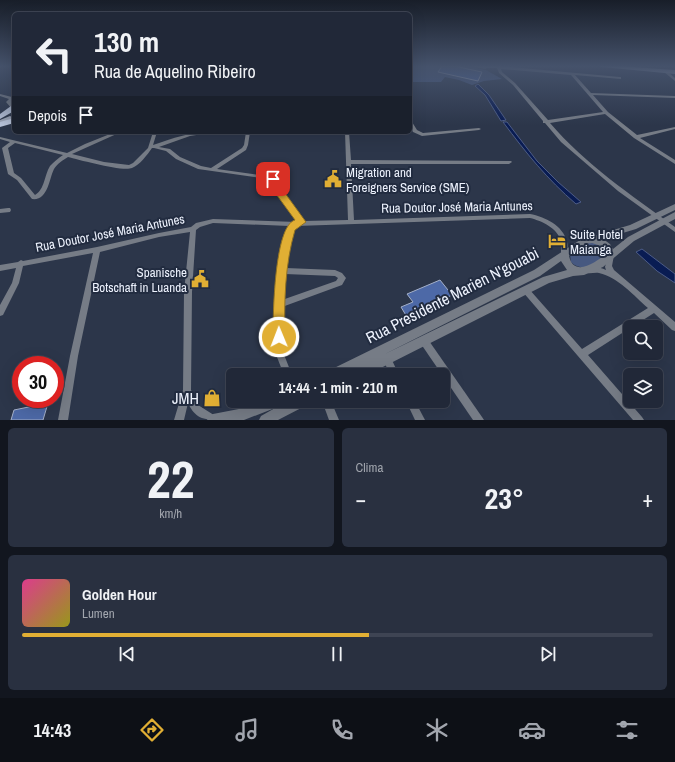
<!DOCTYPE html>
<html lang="pt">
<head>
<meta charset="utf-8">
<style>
  :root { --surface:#212838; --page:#293040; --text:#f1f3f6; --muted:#a2a6ae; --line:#3e4453; --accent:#e1af34 }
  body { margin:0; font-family:"Archivo Narrow",sans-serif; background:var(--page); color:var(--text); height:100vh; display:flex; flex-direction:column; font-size:15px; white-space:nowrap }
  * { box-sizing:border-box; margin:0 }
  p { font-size:13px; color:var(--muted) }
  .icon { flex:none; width:22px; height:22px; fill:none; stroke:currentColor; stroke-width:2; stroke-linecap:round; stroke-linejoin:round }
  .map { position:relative; height:420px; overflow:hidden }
  .drawer { display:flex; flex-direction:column; gap:8px; padding:8px; background:#12161f; flex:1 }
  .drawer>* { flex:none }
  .top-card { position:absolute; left:12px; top:12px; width:400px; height:122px; border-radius:6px; box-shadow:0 4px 16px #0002,0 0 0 1px var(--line); background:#212838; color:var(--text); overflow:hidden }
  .tools { position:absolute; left:623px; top:320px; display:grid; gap:8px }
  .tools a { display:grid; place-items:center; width:40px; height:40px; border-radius:6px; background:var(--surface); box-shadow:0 4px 16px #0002,0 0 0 1px var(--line); font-size:20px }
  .speed { position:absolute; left:12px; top:356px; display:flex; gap:8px; font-size:20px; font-weight:700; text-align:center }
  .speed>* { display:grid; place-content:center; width:52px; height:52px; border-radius:50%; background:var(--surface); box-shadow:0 4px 16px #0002,0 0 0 1px var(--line); line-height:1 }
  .speed .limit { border:6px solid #d22; background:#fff; color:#111 }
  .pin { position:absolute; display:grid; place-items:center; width:34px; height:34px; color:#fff; margin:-17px; border-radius:8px; box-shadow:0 2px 6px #0006 }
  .me { position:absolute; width:44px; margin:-22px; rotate:359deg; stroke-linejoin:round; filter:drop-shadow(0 0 3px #0008) }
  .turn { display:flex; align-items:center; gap:14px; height:84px; padding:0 16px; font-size:18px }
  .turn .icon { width:52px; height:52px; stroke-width:2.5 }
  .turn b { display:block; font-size:28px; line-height:34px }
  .then { display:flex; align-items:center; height:38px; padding:0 16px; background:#0003; gap:8px; font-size:15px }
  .big { font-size:30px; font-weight:700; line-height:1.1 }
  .drawer .card { flex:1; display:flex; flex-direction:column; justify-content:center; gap:6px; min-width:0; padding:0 14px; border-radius:6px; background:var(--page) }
  .drawer .dial { align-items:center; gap:0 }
  .dial b { font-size:52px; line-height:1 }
  .song { display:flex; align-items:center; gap:12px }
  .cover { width:48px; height:48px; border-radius:6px; background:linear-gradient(135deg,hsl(330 70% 55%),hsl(60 70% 35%)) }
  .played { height:4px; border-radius:2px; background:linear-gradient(90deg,var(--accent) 55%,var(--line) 55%) }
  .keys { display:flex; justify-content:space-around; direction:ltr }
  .heat { display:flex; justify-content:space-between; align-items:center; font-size:22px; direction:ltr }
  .drawer .tiles { flex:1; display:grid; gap:8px; grid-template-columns:1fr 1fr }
  .card:last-child { grid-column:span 2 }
  .trip { position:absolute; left:226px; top:368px; width:224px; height:40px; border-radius:6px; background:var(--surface); box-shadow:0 4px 16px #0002,0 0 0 1px var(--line); font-weight:700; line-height:40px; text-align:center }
  .menu { display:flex; height:64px; justify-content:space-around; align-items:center; background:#0d1016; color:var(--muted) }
  .menu .icon { width:28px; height:28px }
  .menu .selected { color:var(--accent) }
  .menu b { font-size:18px; color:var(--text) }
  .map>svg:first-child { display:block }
  .green { fill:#465880 }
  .water { fill:#091c53; stroke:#4d5c86 }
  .building { fill:#4d69a7; stroke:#a4b0c9 }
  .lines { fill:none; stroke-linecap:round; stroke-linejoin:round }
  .minor { fill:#767c86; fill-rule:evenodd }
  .tertiary { fill:#767c86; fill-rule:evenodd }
  .secondary { fill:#9aa3b4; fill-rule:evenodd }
  .primary { fill:#b6c1d7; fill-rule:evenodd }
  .route { fill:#e1af34; stroke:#927222 }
  .labels { text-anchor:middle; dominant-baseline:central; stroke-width:4; stroke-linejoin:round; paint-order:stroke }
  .poi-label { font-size:13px; fill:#edf2fd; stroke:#222c40; text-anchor:start }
  .street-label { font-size:13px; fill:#edf2fd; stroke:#222c40 }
  .near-street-label { font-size:16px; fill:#edf2fd; stroke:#222c40 }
  .near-poi-label { font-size:16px; fill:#edf2fd; stroke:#222c40; text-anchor:end }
</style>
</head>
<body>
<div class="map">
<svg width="675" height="420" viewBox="0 0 675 420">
  <rect width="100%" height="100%" fill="#2c364a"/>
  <g class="green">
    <path d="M 410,66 L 467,66 L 486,70 L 502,79 L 484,81 L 472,85 L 459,80 L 445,77 L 441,82 L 410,82 Z"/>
    <path d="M 595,242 L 607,250 C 603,264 582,274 571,262 L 570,254 L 582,244 Z"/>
  </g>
  <g class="water">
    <path d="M 478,84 L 489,95 L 506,120 L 501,121 L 485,95 L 475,86 Z"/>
    <path d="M 503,122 L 507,122 L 537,161 L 558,182 L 581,202 L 576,204 C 547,179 526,153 503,122 Z"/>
    <path d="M 642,249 L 675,274 L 675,283 L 657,271 L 636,252 Z"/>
  </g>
  <g class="building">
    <path d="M 442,66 L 454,66 L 482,72 L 478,81 L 438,72 Z"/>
    <path d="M 440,280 L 452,295 L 407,317 L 401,307 L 413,302 L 407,294 Z"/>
    <path d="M 48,403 L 43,420 L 11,420 L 14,410 Z"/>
  </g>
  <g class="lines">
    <g class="minor">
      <path d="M 470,66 L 499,66 L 620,77 L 621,77 L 621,79 L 575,75 L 591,93 L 675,96 L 675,98 L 593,95 L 608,112 L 637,135 L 675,127 L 675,129 L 640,138 L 675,160 L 675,164 L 634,138 L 605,114 L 550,123 C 585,164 631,195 675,227 L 675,232 L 618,191 L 561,142 L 545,123 L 543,123 L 543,121 L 513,85 L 499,73 L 497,68 L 487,68 L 485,69 ZM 501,69 L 571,75 L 603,112 L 548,120 L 515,83 L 502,72 Z"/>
      <path d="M 664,70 L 666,70 L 675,78 L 675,81 L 664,72 Z"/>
      <path d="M 0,94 L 12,97 L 14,96 L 14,99 L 11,102 L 14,106 L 14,109 L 12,109 L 6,102 L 9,99 L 0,96 Z"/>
      <path d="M 410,122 L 412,122 L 417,130 L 423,133 L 479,128 L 481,129 L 479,130 L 422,136 L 413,132 L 410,127 Z"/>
      <path d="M 115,132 L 121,132 L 72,154 L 104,162 L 129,165 L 133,163 L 148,148 L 153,132 L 157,132 L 153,145 C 174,138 189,132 211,132 L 209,133 L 190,136 L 159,147 L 170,149 L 180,157 L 201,166 L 211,168 L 242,148 L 244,145 L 246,132 L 250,132 L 248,145 L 246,150 L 217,169 L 274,177 L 275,183 L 304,221 L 348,220 L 345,132 L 349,132 L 351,160 L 511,161 L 512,162 L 509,164 L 351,164 L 354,220 L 530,214 C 545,217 563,225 567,242 C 568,246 567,251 567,255 L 566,257 L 564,258 L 562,257 L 561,255 C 561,251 561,246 561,242 C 558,228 542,221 530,218 L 296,226 C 288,239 287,253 286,268 L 335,270 L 342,273 L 346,278 L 342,285 L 282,307 L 283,352 L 292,375 L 284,375 L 275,352 L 274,305 L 282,245 L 285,234 L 289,226 L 213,223 L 200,227 L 196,230 L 192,292 L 191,390 L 198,405 L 217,417 L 219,420 C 203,420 195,418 188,403 L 184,420 L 174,420 L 183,390 L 184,292 L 190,232 L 159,237 L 100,252 L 78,356 L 68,420 L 58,420 L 70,356 L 93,253 L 23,266 L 19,283 L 3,315 L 0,316 L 0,305 L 12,283 L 16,268 L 0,271 L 0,265 L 18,262 L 21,260 L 23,261 L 97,247 L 159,233 L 191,227 L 196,223 L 213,219 L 297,222 L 270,184 L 269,179 L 198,169 L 176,159 L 166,151 L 154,148 L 152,148 C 147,155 140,165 132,168 C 123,172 80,160 68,157 C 63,160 57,164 54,169 C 49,179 48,201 32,199 L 17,180 L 8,174 L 2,148 L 10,142 L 0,139 L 0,137 L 67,153 L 85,144 ZM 15,143 L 63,155 C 58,158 54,162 50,166 C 44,176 45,189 35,195 L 21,178 L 14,173 L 8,148 ZM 285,274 L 335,276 L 338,278 L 336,281 L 282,300 Z"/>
      <path d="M 8,208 L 10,208 L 11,210 L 10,212 L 0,213 L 0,209 Z"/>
      <path d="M 611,252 L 613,253 L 614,255 L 612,266 L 614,270 L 675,322 L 675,331 L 672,330 L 654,313 L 632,327 L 630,327 L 630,328 L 588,355 L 642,417 L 644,420 L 633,420 L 522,291 L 523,289 L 526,288 L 529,289 L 582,349 L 648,308 C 634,296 618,277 599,273 C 595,272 591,274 587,273 L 586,271 L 587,269 C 594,267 599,267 606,270 L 605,267 L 609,253 Z"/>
      <path d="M 424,337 L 427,338 L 482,417 L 484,420 L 473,420 L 421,344 L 420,341 L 421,338 Z"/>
      <path d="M 387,355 L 390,356 L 399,375 L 390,375 L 383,359 L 384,356 Z"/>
      <path d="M 322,401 L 331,401 L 339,420 L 329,420 Z"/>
      <path d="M 406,401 L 415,401 L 425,420 L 415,420 Z"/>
    </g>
    <g class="tertiary">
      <path d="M 675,204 L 675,210 L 636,229 L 603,239 L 610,244 L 613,249 L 628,237 L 675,212 L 675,219 L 634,241 L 603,267 L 584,275 L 573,276 L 549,283 L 367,375 L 349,375 L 351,372 L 344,375 L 326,375 L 328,371 L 534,270 L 580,240 L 630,225 ZM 592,243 L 601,246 L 606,254 C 596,262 574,278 569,256 L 586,244 ZM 561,261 L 567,270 L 543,277 L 385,354 L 540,276 Z"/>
      <path d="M 263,401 L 285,401 L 284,404 L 290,401 L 309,401 L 307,405 L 278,420 L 259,420 L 261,416 L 275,408 L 244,420 L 207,420 L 209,416 L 213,414 L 244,408 Z"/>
    </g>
    <g class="secondary">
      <path d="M 600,66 L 620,66 L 675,70 L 675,74 L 602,67 Z"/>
      <path d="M 10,116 L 12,117 L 12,119 L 0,124 L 0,120 Z"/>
    </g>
    <g class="primary">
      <path d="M 11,106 L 14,106 L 14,111 L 0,119 L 0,114 Z"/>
      <path d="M 14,118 L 14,123 L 0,127 L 0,122 Z"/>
    </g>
  </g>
  <linearGradient id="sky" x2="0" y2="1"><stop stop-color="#181e29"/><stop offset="0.53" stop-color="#45526b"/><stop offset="1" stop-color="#45526b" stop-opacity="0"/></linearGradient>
  <rect width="675" height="125" fill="url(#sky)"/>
  <path class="route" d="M 273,176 L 276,177 L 277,182 L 306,222 L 295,230 C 285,264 284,301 285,337 L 283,341 L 279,342 L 274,341 L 273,337 C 273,316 274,226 295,220 L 268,183 L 270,177 Z"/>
  <defs>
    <g id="civic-bare" transform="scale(1.38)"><path d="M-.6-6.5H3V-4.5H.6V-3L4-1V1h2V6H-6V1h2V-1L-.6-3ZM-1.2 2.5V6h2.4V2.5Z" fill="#e1af34" stroke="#222c40" stroke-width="2.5" paint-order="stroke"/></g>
    <g id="hotel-bare" transform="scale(1.38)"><path d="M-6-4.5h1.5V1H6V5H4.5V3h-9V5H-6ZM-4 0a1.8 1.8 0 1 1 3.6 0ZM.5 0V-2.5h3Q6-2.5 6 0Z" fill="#e1af34" stroke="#222c40" stroke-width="2.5" paint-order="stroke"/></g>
    <g id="shop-bare" transform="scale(1.38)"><path d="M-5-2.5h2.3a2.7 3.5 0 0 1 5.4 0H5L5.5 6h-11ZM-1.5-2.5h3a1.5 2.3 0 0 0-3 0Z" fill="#e1af34" stroke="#222c40" stroke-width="2.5" paint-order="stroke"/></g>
  </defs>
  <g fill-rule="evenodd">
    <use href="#civic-bare" x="333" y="179"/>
    <use href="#hotel-bare" x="557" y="241"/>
    <use href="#civic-bare" x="200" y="279"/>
    <use href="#shop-bare" x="212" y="398"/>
  </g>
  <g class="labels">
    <g class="poi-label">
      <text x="346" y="172">Migration and<tspan x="346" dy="15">Foreigners Service (SME)</tspan></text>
      <text x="570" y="234">Suite Hotel<tspan x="570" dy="15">Maianga</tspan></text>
      <text x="187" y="272" text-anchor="end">Spanische<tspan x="187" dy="15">Botschaft in Luanda</tspan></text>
    </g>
    <g class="street-label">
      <text transform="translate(457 207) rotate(-1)">Rua Doutor José Maria Antunes</text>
      <text transform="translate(110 233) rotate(-11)">Rua Doutor José Maria Antunes</text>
    </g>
    <g class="near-street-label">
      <text transform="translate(452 295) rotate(-27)">Rua Presidente Marien N'gouabi</text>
    </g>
    <g class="near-poi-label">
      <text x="199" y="398">JMH</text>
    </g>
  </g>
</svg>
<div class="tools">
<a><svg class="icon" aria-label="search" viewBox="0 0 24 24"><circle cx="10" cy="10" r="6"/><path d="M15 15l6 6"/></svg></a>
<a><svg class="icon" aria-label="layers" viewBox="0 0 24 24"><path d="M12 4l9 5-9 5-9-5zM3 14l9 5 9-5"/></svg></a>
</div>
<div class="speed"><div class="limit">30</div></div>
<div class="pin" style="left:273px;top:179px;background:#d93025"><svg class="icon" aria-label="arrive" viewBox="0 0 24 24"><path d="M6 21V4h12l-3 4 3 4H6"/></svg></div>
<svg class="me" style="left:279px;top:337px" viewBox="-20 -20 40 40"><circle r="17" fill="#e1af34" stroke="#fff" stroke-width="3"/><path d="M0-11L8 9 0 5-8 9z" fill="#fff"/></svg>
<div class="trip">14:44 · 1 min · 210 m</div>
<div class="top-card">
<div class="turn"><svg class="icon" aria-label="left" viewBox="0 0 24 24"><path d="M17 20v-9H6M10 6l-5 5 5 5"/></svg><div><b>130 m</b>Rua de Aquelino Ribeiro</div></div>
<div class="then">Depois<svg class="icon" aria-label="arrive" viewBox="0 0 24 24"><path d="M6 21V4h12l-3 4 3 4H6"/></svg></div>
</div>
</div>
<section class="drawer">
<div class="tiles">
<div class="card dial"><b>22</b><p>km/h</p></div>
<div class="card"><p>Clima</p>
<div class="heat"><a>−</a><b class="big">23°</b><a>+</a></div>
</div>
<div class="card">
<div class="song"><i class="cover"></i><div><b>Golden Hour</b><p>Lumen</p></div></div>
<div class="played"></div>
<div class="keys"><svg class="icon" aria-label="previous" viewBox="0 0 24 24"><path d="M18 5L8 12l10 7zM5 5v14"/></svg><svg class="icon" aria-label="pause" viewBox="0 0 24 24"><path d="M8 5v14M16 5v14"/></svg><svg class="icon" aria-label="next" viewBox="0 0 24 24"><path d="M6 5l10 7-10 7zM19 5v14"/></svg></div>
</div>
</div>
</section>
<nav class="menu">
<b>14:43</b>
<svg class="icon selected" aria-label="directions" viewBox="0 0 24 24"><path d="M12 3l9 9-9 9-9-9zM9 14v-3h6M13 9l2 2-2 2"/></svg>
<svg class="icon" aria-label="music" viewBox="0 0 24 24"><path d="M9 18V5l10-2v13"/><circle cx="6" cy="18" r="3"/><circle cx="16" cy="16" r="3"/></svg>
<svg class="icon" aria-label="phone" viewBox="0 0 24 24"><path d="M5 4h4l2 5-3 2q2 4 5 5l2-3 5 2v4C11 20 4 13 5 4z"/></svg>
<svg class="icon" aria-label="climate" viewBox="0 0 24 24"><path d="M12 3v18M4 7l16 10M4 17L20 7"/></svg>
<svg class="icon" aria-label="car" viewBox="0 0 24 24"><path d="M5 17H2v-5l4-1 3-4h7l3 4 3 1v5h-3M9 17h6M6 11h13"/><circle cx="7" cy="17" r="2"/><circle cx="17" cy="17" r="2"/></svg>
<svg class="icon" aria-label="filters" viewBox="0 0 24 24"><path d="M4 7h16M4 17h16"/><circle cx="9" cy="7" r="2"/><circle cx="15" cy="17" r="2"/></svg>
</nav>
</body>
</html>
